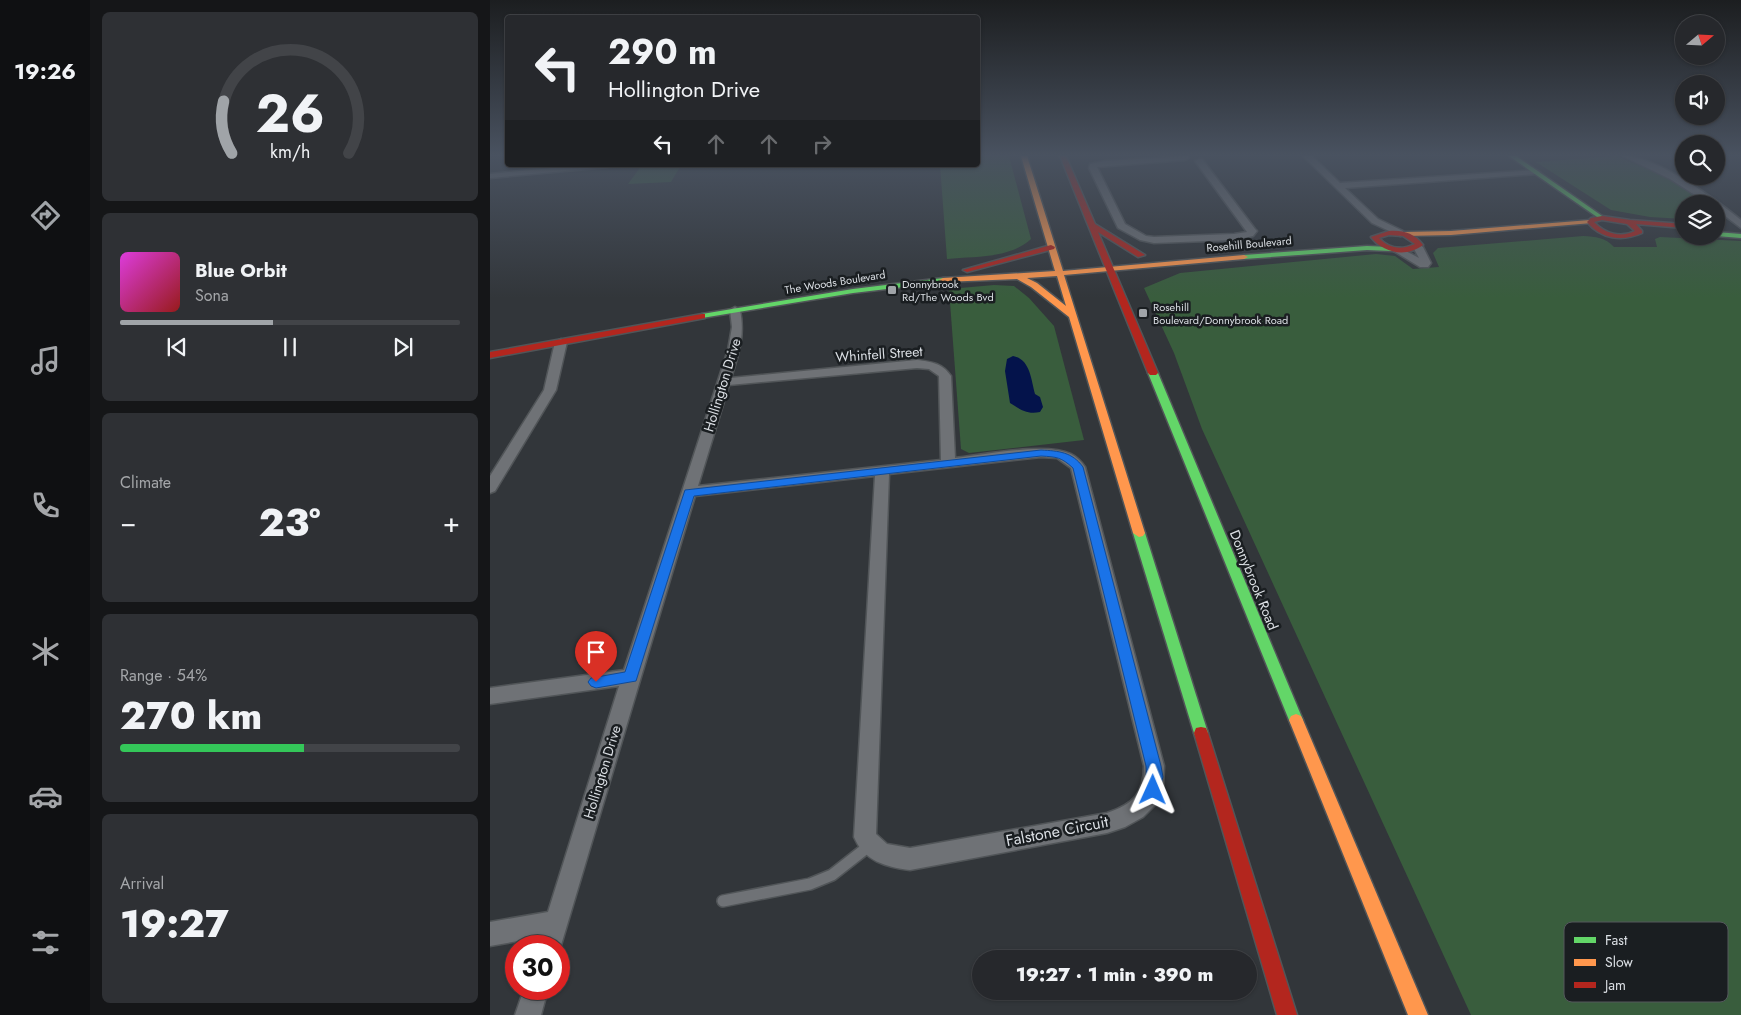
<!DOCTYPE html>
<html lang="en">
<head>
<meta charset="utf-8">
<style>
  :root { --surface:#26282c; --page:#2e3034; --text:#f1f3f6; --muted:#a4a6a9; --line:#424448; --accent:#a0a4a8 }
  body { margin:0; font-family:Jost,sans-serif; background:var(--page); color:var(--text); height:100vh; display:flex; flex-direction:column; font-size:19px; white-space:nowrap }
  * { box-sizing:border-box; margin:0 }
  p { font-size:16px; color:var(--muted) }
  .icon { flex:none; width:28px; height:28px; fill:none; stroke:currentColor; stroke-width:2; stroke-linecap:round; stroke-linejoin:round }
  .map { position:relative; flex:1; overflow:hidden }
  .panel { display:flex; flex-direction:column; gap:12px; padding:12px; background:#151618; width:400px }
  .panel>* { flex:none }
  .hud { position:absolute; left:15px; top:15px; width:475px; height:152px; border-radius:5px; box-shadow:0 1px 4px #0004,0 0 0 1px var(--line); background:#26282c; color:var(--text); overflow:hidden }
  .needle { width:32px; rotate:71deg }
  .controls { position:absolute; left:1185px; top:15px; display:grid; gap:10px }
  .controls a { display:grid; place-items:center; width:50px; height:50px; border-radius:50%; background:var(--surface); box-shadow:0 1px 4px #0004,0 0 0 1px var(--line); font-size:25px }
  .speed { position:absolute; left:15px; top:935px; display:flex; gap:10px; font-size:25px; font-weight:700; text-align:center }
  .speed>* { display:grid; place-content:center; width:65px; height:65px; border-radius:50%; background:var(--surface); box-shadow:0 1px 4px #0004,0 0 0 1px var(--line); line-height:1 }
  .speed .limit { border:8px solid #d22; background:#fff; color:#111 }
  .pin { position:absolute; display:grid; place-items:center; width:42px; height:42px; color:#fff; margin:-51px -21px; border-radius:50% 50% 50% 0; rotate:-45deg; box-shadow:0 0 5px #0007 }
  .pin .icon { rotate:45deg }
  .me { position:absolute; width:55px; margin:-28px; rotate:1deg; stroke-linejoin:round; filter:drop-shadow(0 0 4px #0008) }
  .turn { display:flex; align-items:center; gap:18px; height:105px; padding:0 20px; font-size:22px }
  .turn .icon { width:65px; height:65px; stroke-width:2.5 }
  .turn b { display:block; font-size:35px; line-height:42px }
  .lanes { display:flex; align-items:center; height:48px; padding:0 20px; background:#0003; justify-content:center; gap:25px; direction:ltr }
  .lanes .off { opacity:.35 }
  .big { font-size:38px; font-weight:800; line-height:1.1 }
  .panel .widget { flex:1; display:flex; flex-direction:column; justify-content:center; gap:8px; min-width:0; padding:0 18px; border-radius:8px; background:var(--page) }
  .panel .dial { align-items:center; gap:0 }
  .dial svg { height:130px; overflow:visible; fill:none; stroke:var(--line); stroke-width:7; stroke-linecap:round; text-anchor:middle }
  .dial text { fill:var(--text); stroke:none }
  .song { display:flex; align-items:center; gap:15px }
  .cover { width:60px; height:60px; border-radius:8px; background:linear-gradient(135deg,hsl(300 70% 55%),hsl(0 70% 35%)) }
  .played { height:5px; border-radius:2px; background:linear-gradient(90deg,var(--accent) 45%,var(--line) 45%) }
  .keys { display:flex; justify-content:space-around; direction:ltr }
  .heat { display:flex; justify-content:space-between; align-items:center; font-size:28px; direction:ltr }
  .charge { height:8px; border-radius:4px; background:linear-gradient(90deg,#34c759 54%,var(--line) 0) }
  .trip { position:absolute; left:482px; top:950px; width:285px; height:50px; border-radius:25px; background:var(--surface); box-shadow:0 1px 4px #0004,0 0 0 1px var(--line); font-weight:800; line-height:50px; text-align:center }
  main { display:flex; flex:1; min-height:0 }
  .tab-bar { display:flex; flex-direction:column; width:90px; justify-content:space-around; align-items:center; background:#0f1012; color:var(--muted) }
  .tab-bar .icon { width:35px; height:35px }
  .tab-bar .selected { color:var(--accent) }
  .tab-bar b { font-size:22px; color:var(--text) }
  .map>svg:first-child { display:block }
  .green { fill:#395d3d }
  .water { fill:#04134b }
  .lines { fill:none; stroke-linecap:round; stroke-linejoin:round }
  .lane-casing { stroke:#515558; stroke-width:14 }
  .street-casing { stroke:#515558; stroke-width:3 }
  .fast-casing { stroke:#515558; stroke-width:3 }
  .slow-casing { stroke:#515558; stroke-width:3 }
  .jam-casing { stroke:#515558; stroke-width:3 }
  .lane { stroke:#6f7276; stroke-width:11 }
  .street { fill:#6f7276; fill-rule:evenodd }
  .fast { fill:#63d668; fill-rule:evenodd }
  .slow { fill:#ff974d; fill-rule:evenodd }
  .jam { fill:#b3261e; fill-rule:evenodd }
  .route { fill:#1a73e8; stroke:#114b97 }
  .poi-dot { fill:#a0a4a8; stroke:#1a1e21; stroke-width:2 }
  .labels { text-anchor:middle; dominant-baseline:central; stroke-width:5; stroke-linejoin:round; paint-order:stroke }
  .far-street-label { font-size:11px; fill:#dbdfe4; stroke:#1a1e21 }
  .far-poi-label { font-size:11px; fill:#dbdfe4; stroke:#1a1e21; text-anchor:start }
  .street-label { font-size:14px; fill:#dbdfe4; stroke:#1a1e21 }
  .near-street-label { font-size:16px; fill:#dbdfe4; stroke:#1a1e21 }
  .key { fill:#1a1e21; stroke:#54585c; stroke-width:1 }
  .key-label { font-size:14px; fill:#dbdfe4 }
</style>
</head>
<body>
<main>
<nav class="tab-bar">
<b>19:26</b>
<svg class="icon selected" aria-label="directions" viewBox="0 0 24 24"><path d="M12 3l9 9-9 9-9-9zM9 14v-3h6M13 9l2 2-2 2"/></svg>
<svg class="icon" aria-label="music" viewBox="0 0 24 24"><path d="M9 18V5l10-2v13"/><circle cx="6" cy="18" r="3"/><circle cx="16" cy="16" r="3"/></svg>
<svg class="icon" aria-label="phone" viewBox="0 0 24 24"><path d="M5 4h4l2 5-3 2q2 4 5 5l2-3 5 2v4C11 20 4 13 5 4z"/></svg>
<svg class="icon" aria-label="climate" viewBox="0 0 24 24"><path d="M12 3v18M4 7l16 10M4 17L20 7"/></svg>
<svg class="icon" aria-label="car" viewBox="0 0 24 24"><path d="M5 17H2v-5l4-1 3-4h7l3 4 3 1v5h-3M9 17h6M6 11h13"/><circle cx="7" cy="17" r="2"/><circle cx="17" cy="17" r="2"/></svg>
<svg class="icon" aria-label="filters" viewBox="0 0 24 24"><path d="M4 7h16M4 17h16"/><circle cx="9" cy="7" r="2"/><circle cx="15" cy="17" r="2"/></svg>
</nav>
<section class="panel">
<div class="widget dial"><svg viewBox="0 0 100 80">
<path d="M14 69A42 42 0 1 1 86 69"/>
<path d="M14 69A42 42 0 0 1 9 37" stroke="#a0a4a8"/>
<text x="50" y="56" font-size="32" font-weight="700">26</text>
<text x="50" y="72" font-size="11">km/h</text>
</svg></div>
<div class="widget">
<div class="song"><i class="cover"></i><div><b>Blue Orbit</b><p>Sona</p></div></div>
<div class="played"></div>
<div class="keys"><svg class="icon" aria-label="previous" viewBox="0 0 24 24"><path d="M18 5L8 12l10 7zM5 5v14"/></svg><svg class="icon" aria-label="pause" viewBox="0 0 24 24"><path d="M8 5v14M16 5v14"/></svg><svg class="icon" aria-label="next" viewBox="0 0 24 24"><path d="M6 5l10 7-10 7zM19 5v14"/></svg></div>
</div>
<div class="widget"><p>Climate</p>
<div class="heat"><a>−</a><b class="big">23°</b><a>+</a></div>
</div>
<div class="widget"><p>Range · 54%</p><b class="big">270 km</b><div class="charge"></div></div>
<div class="widget"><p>Arrival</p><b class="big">19:27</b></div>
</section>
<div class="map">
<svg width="1251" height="1015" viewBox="0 0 1251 1015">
  <rect width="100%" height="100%" fill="#32363a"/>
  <g class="green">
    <path d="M 488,156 L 519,156 L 541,239 C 519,259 485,256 457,259 L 450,165 L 488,165 Z"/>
    <path d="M 1127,156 C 1158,169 1190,182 1216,204 L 1194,204 L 1194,219 L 1160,217 L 1121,210 L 1046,162 Z"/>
    <path d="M 152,165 L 191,165 L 181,182 L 138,184 Z"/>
    <path d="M 1093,236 C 1106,237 1115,237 1124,247 L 1167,247 L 1165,239 L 1170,237 L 1251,241 L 1251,1015 L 981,1015 L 712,429 L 684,353 L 654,288 L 690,273 L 886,254 L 905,256 L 923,269 L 949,267 L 943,253 L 948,248 Z"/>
    <path d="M 504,285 L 524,286 L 539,298 L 564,326 L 594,440 L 479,453 L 471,449 L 459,289 Z"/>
  </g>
  <path class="water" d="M 523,356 C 540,359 541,379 545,394 L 550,397 L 553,407 L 550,412 C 537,415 530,409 520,403 L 515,371 L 517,359 Z"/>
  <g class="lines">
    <g class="lane-casing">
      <path id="lane" d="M 233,901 L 320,884 L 342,875 L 379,846"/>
    </g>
    <g class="street-casing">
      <g id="street">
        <path d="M 698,156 L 699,158 L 695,160 L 607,167 L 635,224 L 656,236 L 664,237 L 744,234 L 757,232 L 705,161 L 709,159 L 712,159 L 765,229 L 767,231 L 763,236 L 744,240 L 664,243 L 650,240 L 628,228 L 599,168 L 600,164 L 615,161 Z"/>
        <path d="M 813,156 L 822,156 L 850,183 L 1046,170 L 1050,172 L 1046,174 L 855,188 L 888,219 L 913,231 L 913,235 L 910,236 L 882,223 Z"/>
        <path d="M 1133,156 C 1167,156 1225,199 1251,220 L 1251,228 L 1226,209 L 1226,204 L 1219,204 L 1180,179 Z"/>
        <path d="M 93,165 L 122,165 L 118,167 L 0,178 L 0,174 Z"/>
        <path d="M 928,244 L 933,247 L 941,263 L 938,267 L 930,267 L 902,250 L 904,248 L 910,248 L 929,258 L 923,247 Z"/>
        <path d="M 245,307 L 250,310 C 255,335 249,353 241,378 L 427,360 C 442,362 452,363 461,376 L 465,458 C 494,455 555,442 581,454 C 587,457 591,461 595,467 L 674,766 L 673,788 L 666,804 L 653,817 L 635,827 L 617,833 L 420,870 C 396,867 374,861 364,837 L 385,476 L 205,496 L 69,952 L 69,946 L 47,946 L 50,937 L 0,946 L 0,922 L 58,912 L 129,686 L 0,704 L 0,688 L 134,670 L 238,350 L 242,327 L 240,310 ZM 427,368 L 439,369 L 449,376 L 451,460 L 208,486 L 239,385 ZM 551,457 L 567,458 L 581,468 L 654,766 C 654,794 643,804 617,813 L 420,848 L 397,844 L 386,834 L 399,474 Z"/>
        <path d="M 71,339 L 77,342 L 66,390 L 5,491 L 0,493 L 0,476 L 54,390 L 65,342 Z"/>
        <path d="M 34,989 L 58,989 L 51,1015 L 25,1015 Z"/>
      </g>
    </g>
    <g class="fast-casing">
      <g id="fast">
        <path d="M 1019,156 L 1026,156 L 1115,218 L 1110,219 Z"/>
        <path d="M 1226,232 L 1251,234 L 1251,238 L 1226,236 Z"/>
        <path d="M 877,246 L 901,247 L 905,249 L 901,251 L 877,250 L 754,259 L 750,257 L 754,255 Z"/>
        <path d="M 453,278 L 456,278 L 456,282 L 363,293 L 212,318 L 208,316 L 212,314 L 363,289 Z"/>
        <path d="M 663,370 L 668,373 L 813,720 L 811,724 L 806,726 L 801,724 L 799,720 L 658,373 Z"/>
        <path d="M 649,529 L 655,533 L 718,733 L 716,738 L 711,739 L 706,738 L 704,733 L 643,533 Z"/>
      </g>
    </g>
    <g class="slow-casing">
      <g id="slow">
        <path d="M 531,156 L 537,156 L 573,271 L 754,255 L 758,257 L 754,259 L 574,275 L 655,533 L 653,536 L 649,537 L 643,533 L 579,317 L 541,287 L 527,279 L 453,282 L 449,280 L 453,278 L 565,271 ZM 567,276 L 576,306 L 547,283 L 537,278 Z"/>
        <path d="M 1100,220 L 1102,221 L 1102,223 L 961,235 L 915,236 L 912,234 L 915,232 L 961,231 Z"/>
        <path d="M 806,714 L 811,716 L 813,720 L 938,1015 L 918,1015 L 799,720 L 801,716 Z"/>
      </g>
    </g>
    <g class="jam-casing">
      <g id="jam">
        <path d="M 570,156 L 576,156 L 605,224 L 655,255 L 648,257 L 608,232 L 668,373 L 666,375 L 660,375 L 658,373 Z"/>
        <path d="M 1112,216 L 1140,220 L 1194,224 L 1194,228 L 1146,224 L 1152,231 L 1152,233 C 1132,242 1111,239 1097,222 L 1101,218 ZM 1112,220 L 1137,224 L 1145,231 C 1131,238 1115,234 1104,222 Z"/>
        <path d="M 899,231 C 913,230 924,233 933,245 C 916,258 893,253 881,237 ZM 899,235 L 913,236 L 925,244 C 912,250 899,249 889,238 Z"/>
        <path d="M 561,245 L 565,247 L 564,249 L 477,272 L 473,270 Z"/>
        <path d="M 212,314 L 215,314 L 215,318 L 0,358 L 0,352 Z"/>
        <path d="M 711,727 L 716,728 L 718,733 L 807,1015 L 787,1015 L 704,733 L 706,728 Z"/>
      </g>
    </g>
    <use href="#lane" class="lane"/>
    <use href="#street" class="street"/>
    <use href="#fast" class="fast"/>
    <use href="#slow" class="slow"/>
    <use href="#jam" class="jam"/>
  </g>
  <linearGradient id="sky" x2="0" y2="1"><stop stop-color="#1c1e20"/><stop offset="0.52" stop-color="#495260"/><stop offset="1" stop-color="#495260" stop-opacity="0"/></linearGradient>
  <rect width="1251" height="298" fill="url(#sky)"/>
  <path class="route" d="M 551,450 C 569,451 582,452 593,467 L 671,766 L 673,777 L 668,795 L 663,797 L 657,795 C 654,787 657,776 656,766 L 583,468 C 571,457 567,457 551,456 L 204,496 L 146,681 L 106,688 L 101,686 L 98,682 L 101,678 L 135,672 L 195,490 Z"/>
  <g class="poi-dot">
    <rect x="397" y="285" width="10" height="10" rx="2.5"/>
    <rect x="648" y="308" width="10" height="10" rx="2.5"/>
  </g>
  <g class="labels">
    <g class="far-street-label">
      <text transform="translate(759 244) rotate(-5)">Rosehill Boulevard</text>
      <text transform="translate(345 282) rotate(-9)">The Woods Boulevard</text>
    </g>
    <g class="far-poi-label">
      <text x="412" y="284">Donnybrook<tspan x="412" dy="13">Rd/The Woods Bvd</tspan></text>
      <text x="663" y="307">Rosehill<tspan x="663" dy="13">Boulevard/Donnybrook Road</tspan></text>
    </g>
    <g class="street-label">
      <text transform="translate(389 354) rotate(-4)">Whinfell Street</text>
      <text transform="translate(232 385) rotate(-73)">Hollington Drive</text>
      <text transform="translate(764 580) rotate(68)">Donnybrook Road</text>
      <text transform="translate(112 772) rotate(-73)">Hollington Drive</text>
    </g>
    <g class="near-street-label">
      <text transform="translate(567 831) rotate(-11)">Falstone Circuit</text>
    </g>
  </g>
  <rect x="1074" y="922" width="164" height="80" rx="8" class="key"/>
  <rect x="1084" y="937" width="22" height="6" fill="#63d668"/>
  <rect x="1084" y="959" width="22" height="7" fill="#ff974d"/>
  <rect x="1084" y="982" width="22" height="6" fill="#b3261e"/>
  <g class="key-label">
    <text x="1115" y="945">Fast</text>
    <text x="1115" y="967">Slow</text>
    <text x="1115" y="990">Jam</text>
  </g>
</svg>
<div class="controls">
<a><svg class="needle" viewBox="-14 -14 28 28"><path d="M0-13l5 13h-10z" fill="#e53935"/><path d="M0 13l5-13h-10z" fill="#a4a6a9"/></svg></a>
<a><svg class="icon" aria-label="sound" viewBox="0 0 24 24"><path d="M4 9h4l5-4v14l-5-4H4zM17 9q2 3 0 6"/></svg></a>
<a><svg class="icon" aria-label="search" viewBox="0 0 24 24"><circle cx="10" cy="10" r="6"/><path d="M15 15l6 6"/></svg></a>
<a><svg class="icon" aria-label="layers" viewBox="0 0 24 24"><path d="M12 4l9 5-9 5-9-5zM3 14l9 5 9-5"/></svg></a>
</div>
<div class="speed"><div class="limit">30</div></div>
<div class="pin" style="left:106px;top:682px;background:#d93025"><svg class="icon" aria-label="arrive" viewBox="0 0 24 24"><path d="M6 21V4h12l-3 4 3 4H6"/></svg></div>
<svg class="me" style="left:663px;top:790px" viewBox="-20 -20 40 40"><path d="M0-17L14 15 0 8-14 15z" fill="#1a73e8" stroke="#fff" stroke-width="4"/></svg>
<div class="trip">19:27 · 1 min · 390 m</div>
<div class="hud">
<div class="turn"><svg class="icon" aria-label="left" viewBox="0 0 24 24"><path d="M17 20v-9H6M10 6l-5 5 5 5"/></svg><div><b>290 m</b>Hollington Drive</div></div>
<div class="lanes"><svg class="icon" aria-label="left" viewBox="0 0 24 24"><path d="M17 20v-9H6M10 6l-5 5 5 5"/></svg><svg class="icon off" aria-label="ahead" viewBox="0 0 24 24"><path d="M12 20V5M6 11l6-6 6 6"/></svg><svg class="icon off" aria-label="ahead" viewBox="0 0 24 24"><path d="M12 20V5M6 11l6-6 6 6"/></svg><svg class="icon off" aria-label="right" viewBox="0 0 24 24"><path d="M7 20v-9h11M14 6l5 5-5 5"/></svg></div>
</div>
</div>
</main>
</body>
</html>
